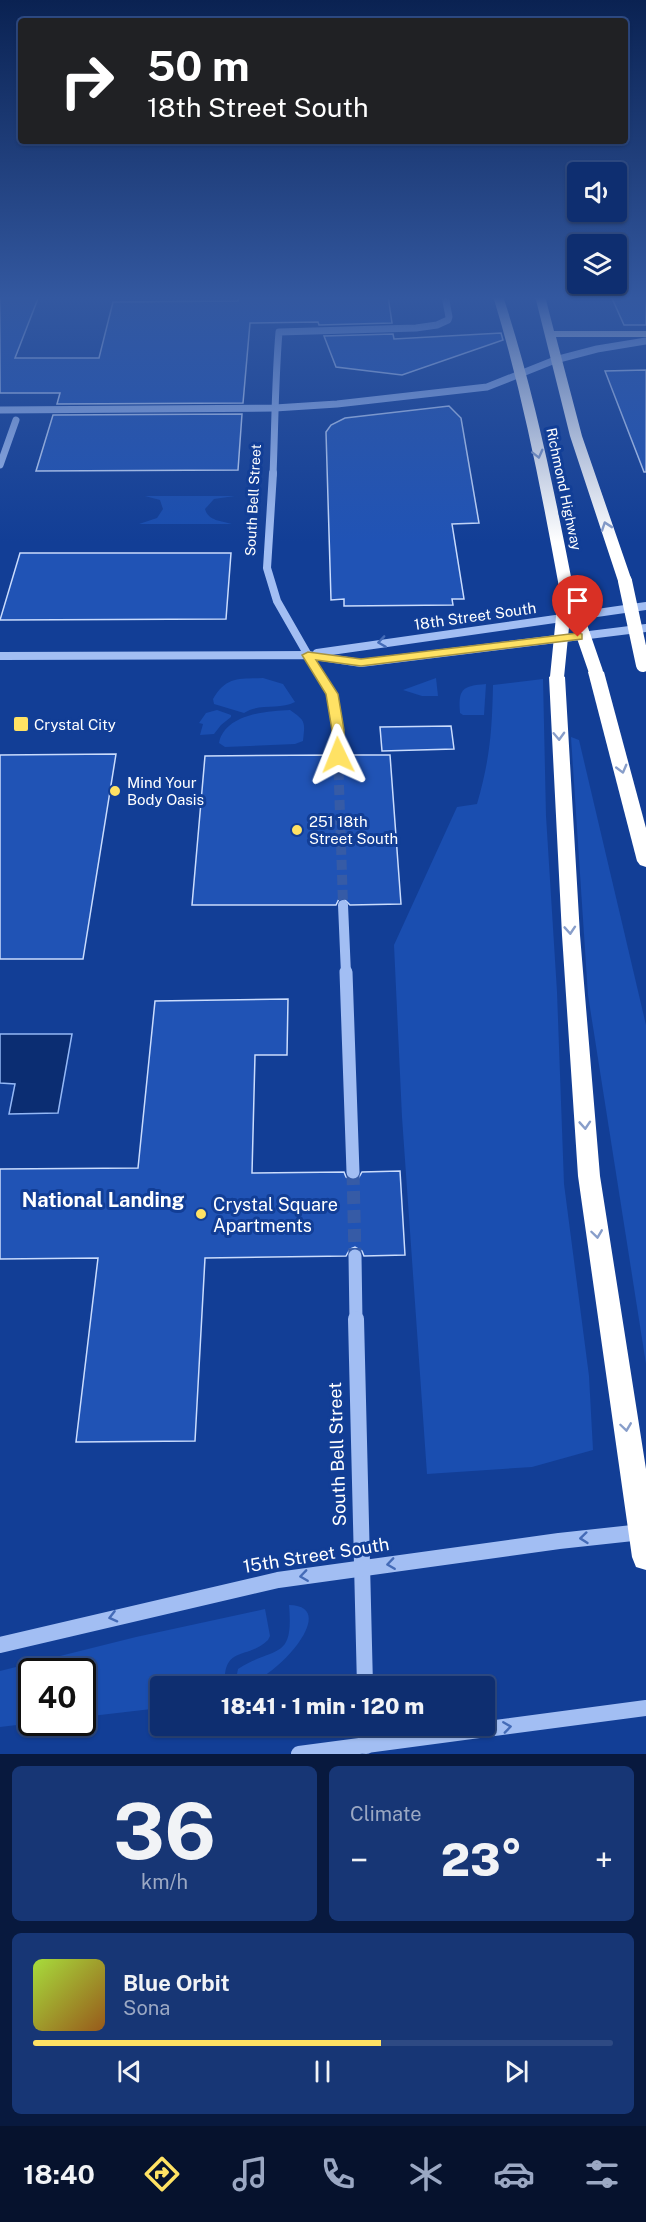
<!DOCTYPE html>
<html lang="en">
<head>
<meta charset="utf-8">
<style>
  :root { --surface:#0e2e70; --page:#173675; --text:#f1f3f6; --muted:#9ba8c3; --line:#2e4a83; --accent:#ffe264 }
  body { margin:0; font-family:"Public Sans",sans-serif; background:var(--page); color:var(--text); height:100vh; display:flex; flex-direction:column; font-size:22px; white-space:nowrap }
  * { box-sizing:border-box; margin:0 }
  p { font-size:20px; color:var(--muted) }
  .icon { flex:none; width:33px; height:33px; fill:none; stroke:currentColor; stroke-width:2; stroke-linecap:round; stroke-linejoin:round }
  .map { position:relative; height:1754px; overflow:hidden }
  .sheet { display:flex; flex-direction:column; gap:12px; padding:12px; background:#08193e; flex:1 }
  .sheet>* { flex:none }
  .banner { position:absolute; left:18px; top:18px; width:610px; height:126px; border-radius:6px; box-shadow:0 2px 4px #0004,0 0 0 2px var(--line); background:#202124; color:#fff; overflow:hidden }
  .buttons { position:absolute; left:567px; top:162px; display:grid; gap:12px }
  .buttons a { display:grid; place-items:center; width:60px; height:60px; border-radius:6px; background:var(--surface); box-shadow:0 2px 4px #0004,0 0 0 2px var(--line); font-size:30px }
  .speed { position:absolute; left:18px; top:1658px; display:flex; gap:12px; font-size:30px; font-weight:700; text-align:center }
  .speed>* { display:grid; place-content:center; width:78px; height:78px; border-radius:50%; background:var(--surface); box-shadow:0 2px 4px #0004,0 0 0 2px var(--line); line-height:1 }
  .speed .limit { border:3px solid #111; border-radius:9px; background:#fff; color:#111 }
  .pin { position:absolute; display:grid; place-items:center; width:51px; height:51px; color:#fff; margin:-62px -26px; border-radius:50% 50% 50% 0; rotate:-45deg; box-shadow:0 0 6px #0007 }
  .pin .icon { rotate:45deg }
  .me { position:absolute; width:66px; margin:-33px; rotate:358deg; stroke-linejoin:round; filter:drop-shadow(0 0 4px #0008) }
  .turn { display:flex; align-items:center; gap:21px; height:126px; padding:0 30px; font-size:27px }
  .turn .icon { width:78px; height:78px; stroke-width:2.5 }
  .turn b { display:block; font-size:42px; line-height:51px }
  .big { font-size:45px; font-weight:800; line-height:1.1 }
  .sheet .tile { flex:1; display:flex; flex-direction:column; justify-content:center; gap:9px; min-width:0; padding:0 21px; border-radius:9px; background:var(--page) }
  .sheet .dial { align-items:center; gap:0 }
  .dial b { font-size:78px; line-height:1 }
  .song { display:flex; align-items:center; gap:18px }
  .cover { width:72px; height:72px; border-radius:9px; background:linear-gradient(135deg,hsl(80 70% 55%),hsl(30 70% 35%)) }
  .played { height:6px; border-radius:3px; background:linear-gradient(90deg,var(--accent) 60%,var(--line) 60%) }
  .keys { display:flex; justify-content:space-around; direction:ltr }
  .heat { display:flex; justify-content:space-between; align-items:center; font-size:33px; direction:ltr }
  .sheet .tiles { flex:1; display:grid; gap:12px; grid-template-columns:1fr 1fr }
  .tile:last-child { grid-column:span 2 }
  .trip { position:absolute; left:150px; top:1676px; width:345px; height:60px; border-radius:6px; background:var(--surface); box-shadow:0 2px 4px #0004,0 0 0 2px var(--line); font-weight:800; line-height:60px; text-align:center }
  .dock { display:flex; height:96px; justify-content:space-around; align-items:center; background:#06122d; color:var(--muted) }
  .dock .icon { width:42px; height:42px }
  .dock .on { color:var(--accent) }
  .dock b { font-size:27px; color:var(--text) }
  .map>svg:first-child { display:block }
  .green { fill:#1a4eb0 }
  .water { fill:#0b2d72; stroke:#94b8f6; stroke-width:1.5 }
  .building { fill:#2053b5; stroke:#cadcfd; stroke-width:1.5 }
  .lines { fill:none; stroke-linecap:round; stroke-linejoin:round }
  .minor-tunnel-far1 { stroke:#365ba6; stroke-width:10; stroke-dasharray:10 5; stroke-linecap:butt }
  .minor-tunnel { stroke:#365ba6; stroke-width:13; stroke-dasharray:13 6; stroke-linecap:butt }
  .minor-far4 { stroke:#a2bef3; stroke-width:7 }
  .minor-far3 { stroke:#a2bef3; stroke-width:8 }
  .minor-far2 { stroke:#a2bef3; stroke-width:10 }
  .minor-far1 { stroke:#a2bef3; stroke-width:13 }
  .minor { stroke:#a2bef3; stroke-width:16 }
  .highway { fill:#fff; fill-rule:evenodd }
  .highway-bridge { stroke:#fff; stroke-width:14 }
  .oneway { stroke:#889eca }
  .oneway2 { stroke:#446bb7 }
  .route { fill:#ffe264; stroke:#a69341; stroke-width:1.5 }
  .poi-dot { fill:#ffe264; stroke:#123e96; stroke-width:2 }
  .labels { text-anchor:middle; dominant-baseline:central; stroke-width:6; stroke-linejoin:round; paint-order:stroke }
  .far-street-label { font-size:14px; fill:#fff; stroke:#123e96 }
  .street-label { font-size:15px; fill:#fff; stroke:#123e96 }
  .poi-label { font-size:15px; fill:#fff; stroke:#123e96; text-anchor:start }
  .near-poi-label { font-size:18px; fill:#fff; stroke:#123e96; text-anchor:start }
  .near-street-label { font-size:18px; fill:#fff; stroke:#123e96 }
  .near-neighbourhood-label { font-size:20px; font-weight:bold; fill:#fff; stroke:#123e96 }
</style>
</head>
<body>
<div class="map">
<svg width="646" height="1754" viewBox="0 0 646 1754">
  <rect width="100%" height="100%" fill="#123e96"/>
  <g class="green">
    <path d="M 145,496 L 235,496 L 214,499 L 205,509 C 208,521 222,521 232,524 L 139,524 L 157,518 L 163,509 L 160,500 Z"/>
    <path d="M 263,678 L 283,684 L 295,702 C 280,710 258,703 244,713 L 214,704 L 213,699 C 226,676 239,679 263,678 Z"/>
    <path d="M 436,678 L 438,696 L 422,696 L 403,690 Z"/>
    <path d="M 543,679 L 546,816 L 557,992 L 564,1184 L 589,1376 L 593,1450 L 532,1467 L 427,1474 L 402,1117 L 394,945 L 457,807 L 477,804 C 490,759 492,731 493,685 Z"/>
    <path d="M 486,684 L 484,715 L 463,715 L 460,713 C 458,689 462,686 486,684 Z"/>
    <path d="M 217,710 L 231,715 L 231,717 L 221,725 L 214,734 L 200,735 L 203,724 L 199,723 L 206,713 Z"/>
    <path d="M 290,710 C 306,721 305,722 303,741 L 295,744 L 225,747 L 219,743 C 225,714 267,711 290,710 Z"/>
    <path d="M 571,737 L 579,740 L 646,1025 L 646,1364 L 588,995 Z"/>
    <path d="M 289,1605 C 344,1606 270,1686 239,1686 L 237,1674 L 238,1669 C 275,1645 294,1662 289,1605 Z"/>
    <path d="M 265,1609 L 270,1636 L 268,1640 C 248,1660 222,1645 225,1686 L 160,1686 L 160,1708 L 83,1717 L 82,1671 L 32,1671 L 32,1722 L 42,1722 L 0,1727 L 0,1671 L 136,1637 Z"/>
  </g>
  <path class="water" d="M 0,1034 L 72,1034 L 58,1113 L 9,1114 L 15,1084 L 0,1083 Z"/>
  <g class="building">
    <path d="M 0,296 L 39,296 L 15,358 L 99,358 L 113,302 L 238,301 L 238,296 L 388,296 L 392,323 L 319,325 L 318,322 L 250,323 L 243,403 L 57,404 L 60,393 L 0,393 Z"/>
    <path d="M 611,296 L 646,296 L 646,325 L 624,325 Z"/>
    <path d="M 501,333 L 503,340 L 402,375 L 336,367 L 324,336 L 393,334 L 394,339 Z"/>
    <path d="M 646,370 L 646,472 L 644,472 L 605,371 Z"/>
    <path d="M 449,406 L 461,418 L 479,523 L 452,524 L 464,599 L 452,599 L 453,605 L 344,606 L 344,599 L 331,600 L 326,432 L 331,425 L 345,418 Z"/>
    <path d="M 242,414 L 238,470 L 36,471 L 53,415 Z"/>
    <path d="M 20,553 L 231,553 L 226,619 L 0,620 Z"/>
    <path d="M 451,726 L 454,749 L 382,751 L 380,727 Z"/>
    <path d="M 116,754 L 83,959 L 0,959 L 0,755 Z"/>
    <path d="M 331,755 L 334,761 L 339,762 L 345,755 L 390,755 L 401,904 L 350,905 L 343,898 L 339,899 L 336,905 L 192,905 L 205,756 Z"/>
    <path d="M 288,999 L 287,1055 L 255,1055 L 252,1173 L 344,1172 L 346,1177 L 353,1181 L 358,1179 L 362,1172 L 400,1171 L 405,1255 L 364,1256 L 362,1251 L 355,1247 L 350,1249 L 346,1256 L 205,1258 L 195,1441 L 76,1442 L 98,1258 L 0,1259 L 0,1169 L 138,1168 L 155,1001 Z"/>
  </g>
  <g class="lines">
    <path class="minor-tunnel-far1" d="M 338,755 L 343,905"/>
    <path class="minor-tunnel" d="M 353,1172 L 355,1256"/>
    <g class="minor-far4">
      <path d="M 0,410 L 275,408 L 337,404 L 487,387 L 555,360 L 597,349 L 646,341"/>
      <path d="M 0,465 L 16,420"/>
      <path d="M 273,475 C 275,427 275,380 279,332 L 416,328 L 437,325 L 448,320 L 449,317 L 445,296"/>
    </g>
    <g class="minor-far3">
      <path d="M 273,473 L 267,568 L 277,601 L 332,697"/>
      <path d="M 317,653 L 646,606"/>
      <path d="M 0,656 L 308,655 L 361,663 L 646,628"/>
    </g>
    <g class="minor-far2">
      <path d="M 332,695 L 338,730 L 338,755"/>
      <path d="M 343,905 L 346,974"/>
    </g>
    <g class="minor-far1">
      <path d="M 346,972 L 353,1172"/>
      <path d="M 355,1256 L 356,1321"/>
    </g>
    <g class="minor">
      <path d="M 356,1319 L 365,1686"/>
      <path d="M 0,1645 L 278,1580 L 559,1541 L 642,1532"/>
      <path d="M 366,1725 L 366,1746"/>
      <path d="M 299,1754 L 646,1708"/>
    </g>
    <g class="highway">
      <path d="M 493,296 L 503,296 C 534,391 554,489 573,587 L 571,590 L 561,590 L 559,587 C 541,489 522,391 493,296 Z"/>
      <path d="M 535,296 L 545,296 L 554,331 L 646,331 L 646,337 L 556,337 L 582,436 L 632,581 L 630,584 L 625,585 L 618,581 L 570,436 Z"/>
      <path d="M 596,667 L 604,672 L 646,828 L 646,867 L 640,865 L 637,861 L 588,672 Z"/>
      <path d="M 557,672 L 565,677 L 580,935 L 600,1176 L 646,1469 L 646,1570 L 636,1567 L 632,1557 L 578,1176 L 562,935 L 549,677 Z"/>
    </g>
    <g class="highway-bridge">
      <path d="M 625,581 L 643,665"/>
      <path d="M 568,591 L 596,672"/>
      <path d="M 557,677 L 566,587"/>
    </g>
  </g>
  <defs><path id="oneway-chevron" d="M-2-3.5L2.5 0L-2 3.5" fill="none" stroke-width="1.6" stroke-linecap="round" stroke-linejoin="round" transform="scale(1.5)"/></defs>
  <g class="oneway">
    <use href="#oneway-chevron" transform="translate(538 454) rotate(76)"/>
    <use href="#oneway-chevron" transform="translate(606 526) rotate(-109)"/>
    <use href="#oneway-chevron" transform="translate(559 736) rotate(88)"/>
    <use href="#oneway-chevron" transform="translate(622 769) rotate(75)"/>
    <use href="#oneway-chevron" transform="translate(570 930) rotate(86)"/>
    <use href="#oneway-chevron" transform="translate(585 1125) rotate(86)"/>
    <use href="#oneway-chevron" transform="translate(597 1234) rotate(82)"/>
    <use href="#oneway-chevron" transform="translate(626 1427) rotate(82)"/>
  </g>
  <g class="oneway2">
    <use href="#oneway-chevron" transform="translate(382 642) rotate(172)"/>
    <use href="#oneway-chevron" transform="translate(584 1538) rotate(174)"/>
    <use href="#oneway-chevron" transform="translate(391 1564) rotate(172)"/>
    <use href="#oneway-chevron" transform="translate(304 1576) rotate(172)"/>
    <use href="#oneway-chevron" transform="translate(113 1617) rotate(166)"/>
    <use href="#oneway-chevron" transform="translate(507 1727) rotate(-8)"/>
  </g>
  <linearGradient id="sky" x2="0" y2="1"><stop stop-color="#0a2252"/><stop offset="0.55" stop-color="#3358a0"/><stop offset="1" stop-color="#3358a0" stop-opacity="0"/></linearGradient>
  <rect width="646" height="542" fill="url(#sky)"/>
  <path class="route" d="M 578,633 L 582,634 L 582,639 L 361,666 L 316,660 L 338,694 L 344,730 L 344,755 L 338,759 L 332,755 L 332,730 L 326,694 L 302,655 L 308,652 L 361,659 Z"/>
  <g class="poi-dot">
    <rect x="13" y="716" width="16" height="16" rx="3"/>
    <circle cx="115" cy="791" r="6"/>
    <circle cx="297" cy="830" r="6"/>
    <circle cx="201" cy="1214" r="6"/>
  </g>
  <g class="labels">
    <g class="far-street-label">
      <text transform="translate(564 489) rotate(78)">Richmond Highway</text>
      <text transform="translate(253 500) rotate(-87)">South Bell Street</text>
    </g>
    <g class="street-label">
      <text transform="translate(475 616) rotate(-8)">18th Street South</text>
    </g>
    <g class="poi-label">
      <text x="34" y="724">Crystal City</text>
      <text x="127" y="782">Mind Your<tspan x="127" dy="17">Body Oasis</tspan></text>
      <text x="309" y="821">251 18th<tspan x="309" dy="17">Street South</tspan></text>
    </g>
    <g class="near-poi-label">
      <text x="213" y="1204">Crystal Square<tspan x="213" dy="21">Apartments</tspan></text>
    </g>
    <g class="near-street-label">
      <text transform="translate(337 1454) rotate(-92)">South Bell Street</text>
      <text transform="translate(316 1555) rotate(-9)">15th Street South</text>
    </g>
    <g class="near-neighbourhood-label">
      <text x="103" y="1200">National Landing</text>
    </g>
  </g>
</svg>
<div class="buttons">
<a><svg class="icon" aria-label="sound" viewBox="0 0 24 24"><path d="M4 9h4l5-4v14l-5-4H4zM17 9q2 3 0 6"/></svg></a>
<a><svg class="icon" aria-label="layers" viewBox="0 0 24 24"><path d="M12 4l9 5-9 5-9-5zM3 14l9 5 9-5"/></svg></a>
</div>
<div class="speed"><div class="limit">40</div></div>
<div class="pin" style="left:578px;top:637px;background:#d93025"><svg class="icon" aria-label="arrive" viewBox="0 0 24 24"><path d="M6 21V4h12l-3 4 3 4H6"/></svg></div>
<svg class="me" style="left:338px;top:755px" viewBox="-20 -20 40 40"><path d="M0-17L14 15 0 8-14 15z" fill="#ffe264" stroke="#fff" stroke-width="4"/></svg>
<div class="trip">18:41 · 1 min · 120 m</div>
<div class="banner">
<div class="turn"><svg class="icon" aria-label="right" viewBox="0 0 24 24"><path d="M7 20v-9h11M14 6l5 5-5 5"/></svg><div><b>50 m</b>18th Street South</div></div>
</div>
</div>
<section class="sheet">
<div class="tiles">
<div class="tile dial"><b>36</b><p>km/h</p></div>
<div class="tile"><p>Climate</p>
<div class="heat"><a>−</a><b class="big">23°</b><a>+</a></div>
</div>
<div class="tile">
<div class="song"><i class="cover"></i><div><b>Blue Orbit</b><p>Sona</p></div></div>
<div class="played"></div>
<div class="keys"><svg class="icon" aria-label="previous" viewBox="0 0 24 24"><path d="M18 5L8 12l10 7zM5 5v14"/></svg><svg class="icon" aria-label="pause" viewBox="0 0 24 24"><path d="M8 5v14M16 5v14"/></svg><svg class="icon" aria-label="next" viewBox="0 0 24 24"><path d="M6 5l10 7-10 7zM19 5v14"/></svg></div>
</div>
</div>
</section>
<nav class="dock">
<b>18:40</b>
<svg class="icon on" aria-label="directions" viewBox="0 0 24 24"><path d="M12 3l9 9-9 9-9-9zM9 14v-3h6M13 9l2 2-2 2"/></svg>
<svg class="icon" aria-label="music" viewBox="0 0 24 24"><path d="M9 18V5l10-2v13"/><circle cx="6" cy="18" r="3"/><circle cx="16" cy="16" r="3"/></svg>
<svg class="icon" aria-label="phone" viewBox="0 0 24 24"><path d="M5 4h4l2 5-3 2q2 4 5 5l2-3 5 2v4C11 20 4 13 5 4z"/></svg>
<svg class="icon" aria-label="climate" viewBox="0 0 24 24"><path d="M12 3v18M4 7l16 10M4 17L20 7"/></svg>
<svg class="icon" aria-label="car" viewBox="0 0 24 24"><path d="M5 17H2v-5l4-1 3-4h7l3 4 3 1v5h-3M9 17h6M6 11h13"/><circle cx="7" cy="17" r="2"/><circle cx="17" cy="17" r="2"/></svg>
<svg class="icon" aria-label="filters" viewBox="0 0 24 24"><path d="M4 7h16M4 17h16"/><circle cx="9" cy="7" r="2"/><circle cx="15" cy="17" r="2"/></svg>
</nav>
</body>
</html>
